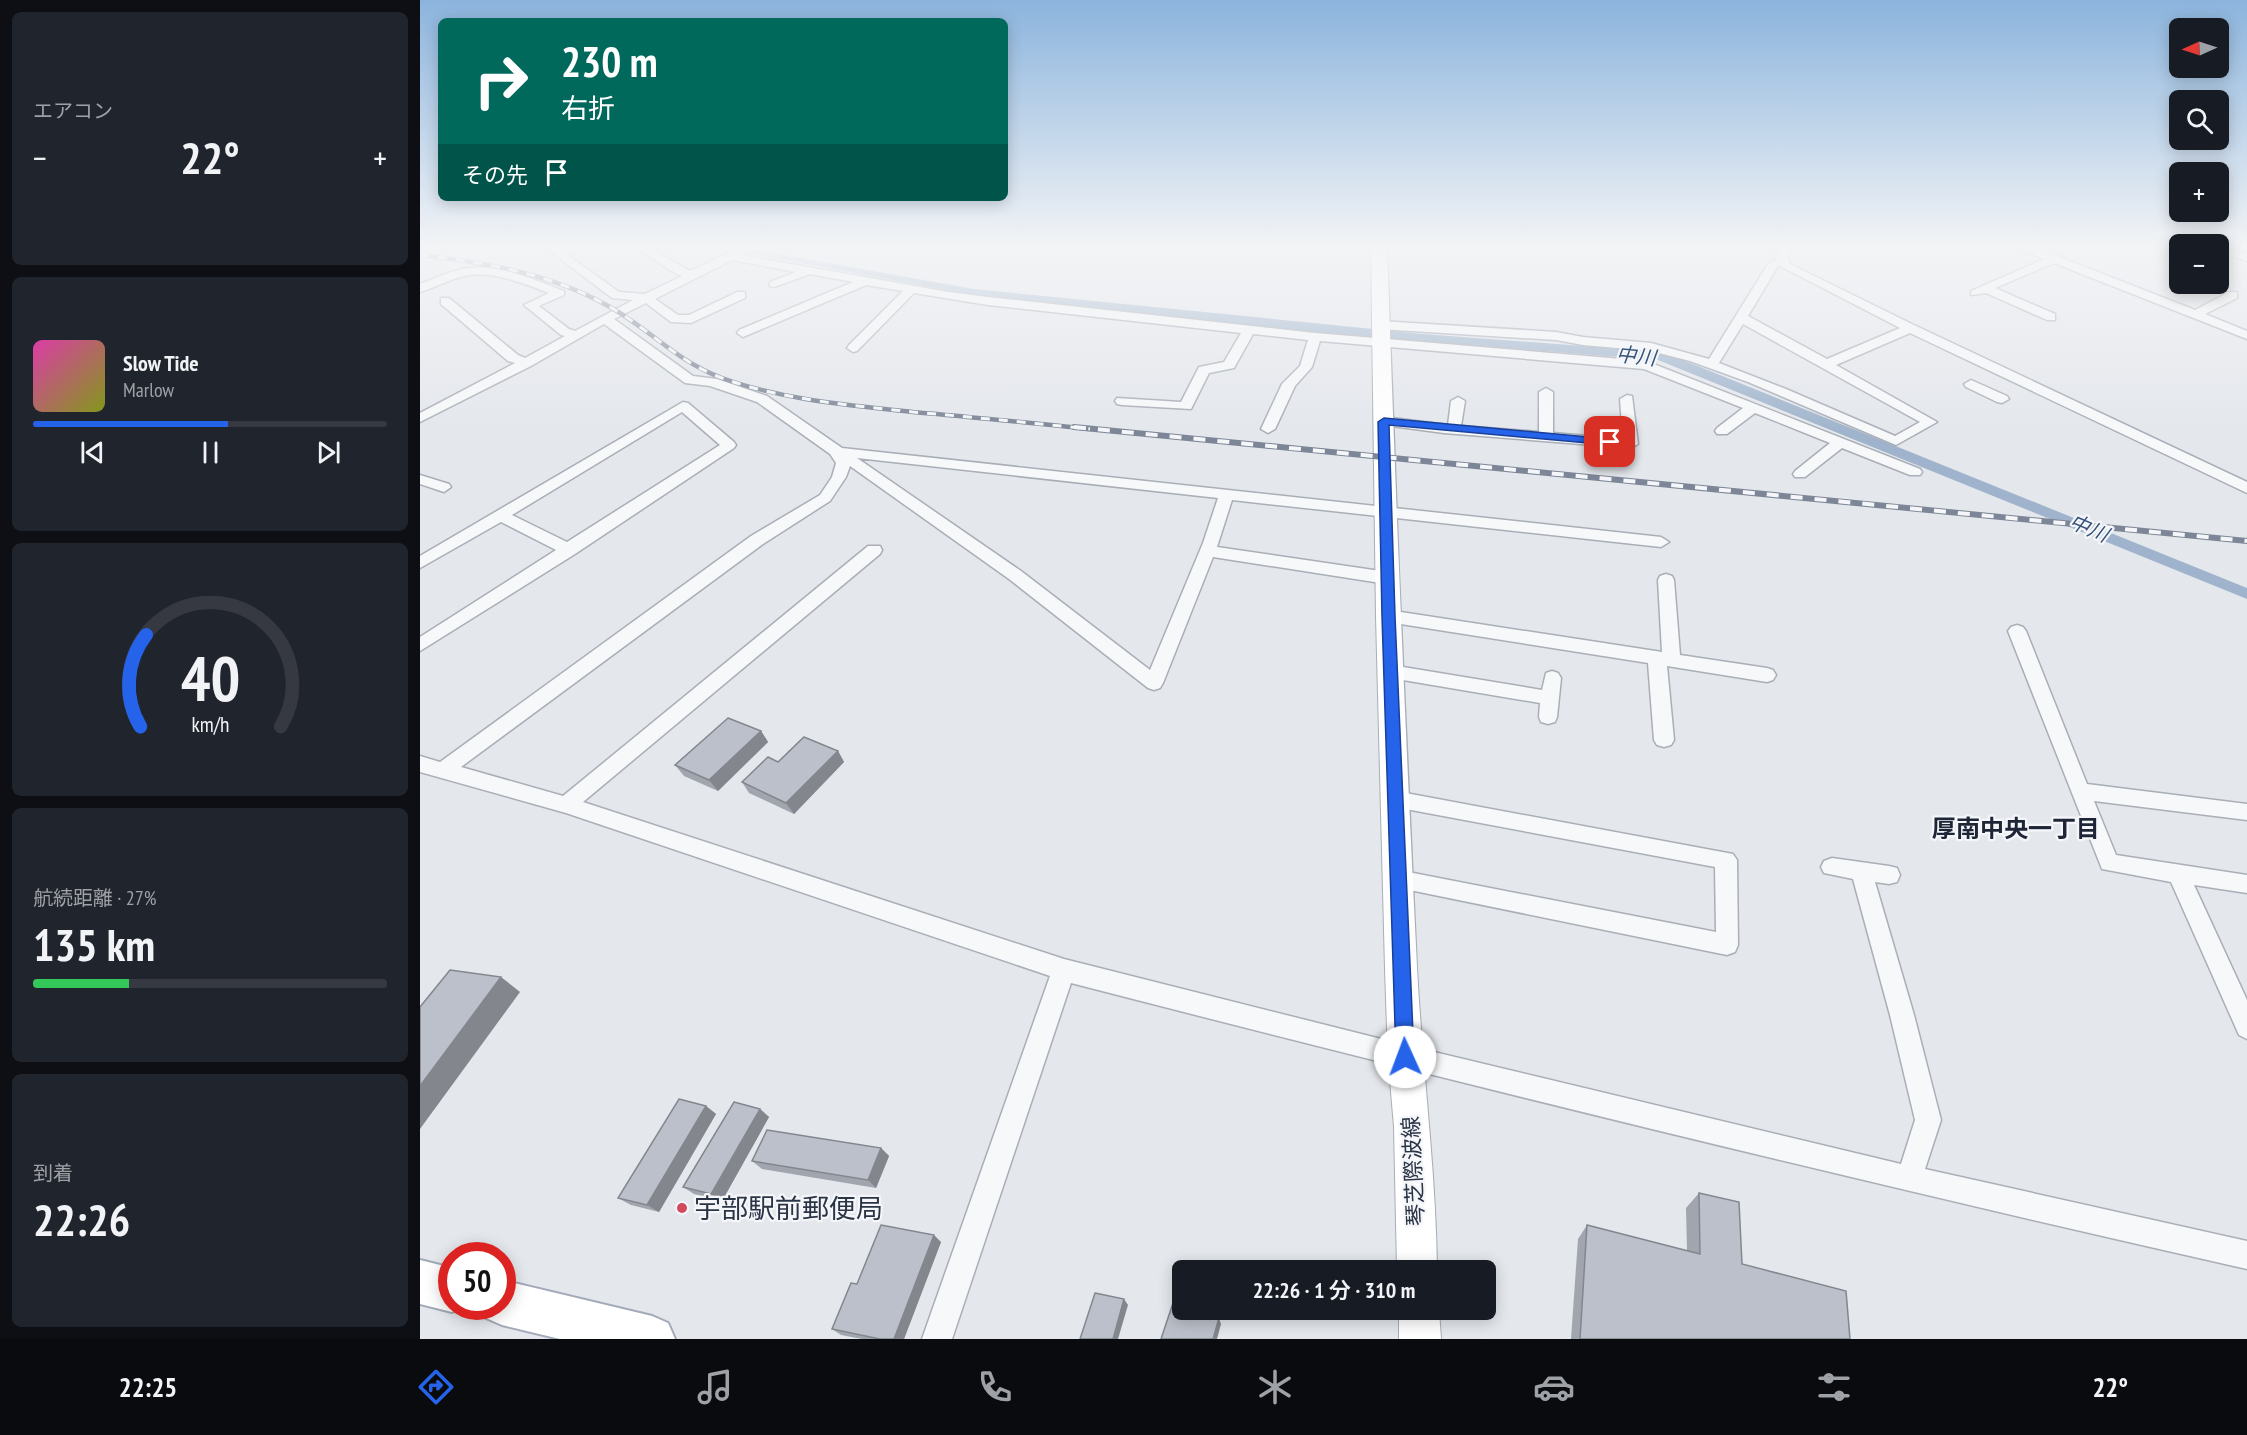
<!DOCTYPE html>
<html lang="ja">
<head>
<meta charset="utf-8">
<style>
  :root { --surface:#171b24; --page:#20242c; --text:#f1f3f6; --muted:#9ea1a6; --line:#363941; --accent:#2563eb }
  body { margin:0; font-family:"PT Sans Narrow","Noto Sans JP",sans-serif; background:var(--page); color:var(--text); height:100vh; display:flex; flex-direction:column; font-size:22px; white-space:nowrap }
  * { box-sizing:border-box; margin:0 }
  p { font-size:20px; color:var(--muted) }
  .icon { flex:none; width:33px; height:33px; fill:none; stroke:currentColor; stroke-width:2; stroke-linecap:round; stroke-linejoin:round }
  .map { position:relative; flex:1; overflow:hidden }
  .side { display:flex; flex-direction:column; gap:12px; padding:12px; background:#0d0f14; width:420px }
  .side>* { flex:none }
  .hud { position:absolute; left:18px; top:18px; width:570px; height:183px; border-radius:9px; box-shadow:0 3px 15px #0003; background:#00695c; color:#fff; overflow:hidden }
  .needle { width:39px; rotate:267deg }
  .controls { position:absolute; left:1749px; top:18px; display:grid; gap:12px }
  .controls a { display:grid; place-items:center; width:60px; height:60px; border-radius:9px; background:var(--surface); box-shadow:0 3px 15px #0003; font-size:30px }
  .speed { position:absolute; left:18px; top:1242px; display:flex; gap:12px; font-size:30px; font-weight:700; text-align:center }
  .speed>* { display:grid; place-content:center; width:78px; height:78px; border-radius:50%; background:var(--surface); box-shadow:0 3px 15px #0003; line-height:1 }
  .speed .limit { border:9px solid #d22; background:#fff; color:#111 }
  .pin { position:absolute; display:grid; place-items:center; width:51px; height:51px; color:#fff; margin:-26px; border-radius:12px; box-shadow:0 3px 9px #0006 }
  .me { position:absolute; width:66px; margin:-33px; rotate:358deg; stroke-linejoin:round; filter:drop-shadow(0 0 4px #0008) }
  .turn { display:flex; align-items:center; gap:21px; height:126px; padding:0 24px; font-size:27px }
  .turn .icon { width:78px; height:78px; stroke-width:2.5 }
  .turn b { display:block; font-size:42px; line-height:51px }
  .then { display:flex; align-items:center; height:57px; padding:0 24px; background:#0003; gap:12px; font-size:22px }
  .big { font-size:45px; font-weight:600; line-height:1.1 }
  .side .widget { flex:1; display:flex; flex-direction:column; justify-content:center; gap:9px; min-width:0; padding:0 21px; border-radius:9px; background:var(--page) }
  .side .dial { align-items:center; gap:0 }
  .dial svg { height:156px; overflow:visible; fill:none; stroke:var(--line); stroke-width:7; stroke-linecap:round; text-anchor:middle }
  .dial text { fill:var(--text); stroke:none }
  .song { display:flex; align-items:center; gap:18px }
  .cover { width:72px; height:72px; border-radius:9px; background:linear-gradient(135deg,hsl(320 70% 55%),hsl(70 70% 35%)) }
  .played { height:6px; border-radius:3px; background:linear-gradient(90deg,var(--accent) 55%,var(--line) 55%) }
  .keys { display:flex; justify-content:space-around; direction:ltr }
  .heat { display:flex; justify-content:space-between; align-items:center; font-size:33px; direction:ltr }
  .charge { height:9px; border-radius:4px; background:linear-gradient(90deg,#34c759 27%,var(--line) 0) }
  .trip { position:absolute; left:752px; top:1260px; width:324px; height:60px; border-radius:9px; background:var(--surface); box-shadow:0 3px 15px #0003; font-weight:600; line-height:60px; text-align:center }
  .tabs { display:flex; height:96px; justify-content:space-around; align-items:center; background:#090b0e; color:var(--muted) }
  .tabs .icon { width:42px; height:42px }
  .tabs .on { color:var(--accent) }
  .tabs b { font-size:27px; color:var(--text) }
  main { display:flex; flex:1; min-height:0 }
  .map>svg:first-child { display:block }
  .water { fill:#9fb4cc }
  .lines { fill:none; stroke-linecap:round; stroke-linejoin:round }
  .minor-casing { stroke:#a9aeb7; stroke-width:3 }
  .secondary-casing { stroke:#a9aeb7; stroke-width:2 }
  .primary-casing { stroke:#a3abb8; stroke-width:4 }
  .minor { fill:#f7f8fa; fill-rule:evenodd }
  .secondary { fill:#fff; fill-rule:evenodd }
  .primary { fill:#fff; fill-rule:evenodd }
  .rail-far1-casing { stroke:#7d8696; stroke-width:4.5 }
  .rail-casing { stroke:#7d8696; stroke-width:6 }
  .rail-far1 { stroke:#f4f6f9; stroke-width:3; stroke-dasharray:9; stroke-linecap:butt }
  .rail { stroke:#f4f6f9; stroke-width:4; stroke-dasharray:12; stroke-linecap:butt }
  .wall { fill:#a1a5ae }
  .shaded-wall { fill:#83868d }
  .building { fill:#bbc0ca; stroke:#83868d; stroke-width:1.5 }
  .route { fill:#2563eb; stroke:#184099; stroke-width:1.5 }
  .poi-dot { fill:#d1495b; stroke:#f4f6f9; stroke-width:2 }
  .labels { text-anchor:middle; dominant-baseline:central; stroke-width:4.5; stroke-linejoin:round; paint-order:stroke }
  .far-water-label { font-size:20px; font-style:italic; fill:#34527a; stroke:#f4f6f9 }
  .street-label { font-size:22px; fill:#2b3445; stroke:#f4f6f9 }
  .neighbourhood-label { font-size:24px; font-weight:bold; fill:#1d2536; stroke:#f4f6f9 }
  .near-poi-label { font-size:27px; fill:#2b3445; stroke:#f4f6f9; text-anchor:start }
</style>
</head>
<body>
<main>
<section class="side">
<div class="widget"><p>エアコン</p>
<div class="heat"><a>−</a><b class="big">22°</b><a>+</a></div>
</div>
<div class="widget">
<div class="song"><i class="cover"></i><div><b>Slow Tide</b><p>Marlow</p></div></div>
<div class="played"></div>
<div class="keys"><svg class="icon" aria-label="previous" viewBox="0 0 24 24"><path d="M18 5L8 12l10 7zM5 5v14"/></svg><svg class="icon" aria-label="pause" viewBox="0 0 24 24"><path d="M8 5v14M16 5v14"/></svg><svg class="icon" aria-label="next" viewBox="0 0 24 24"><path d="M6 5l10 7-10 7zM19 5v14"/></svg></div>
</div>
<div class="widget dial"><svg viewBox="0 0 100 80">
<path d="M14 69A42 42 0 1 1 86 69"/>
<path d="M14 69A42 42 0 0 1 17 22" stroke="#2563eb"/>
<text x="50" y="56" font-size="32" font-weight="700">40</text>
<text x="50" y="72" font-size="11">km/h</text>
</svg></div>
<div class="widget"><p>航続距離 · 27%</p><b class="big">135 km</b><div class="charge"></div></div>
<div class="widget"><p>到着</p><b class="big">22:26</b></div>
</section>
<div class="map">
<svg width="1827" height="1339" viewBox="0 0 1827 1339">
  <rect width="100%" height="100%" fill="#e4e7ec"/>
  <path class="water" d="M 330,249 L 554,289 L 1003,334 L 1243,352 L 1827,588 L 1827,599 L 1238,360 L 935,336 L 606,302 L 535,292 L 324,252 Z"/>
  <g class="lines">
    <g class="minor-casing">
      <g id="minor">
        <path d="M 122,245 L 134,245 L 199,292 L 225,294 L 262,276 L 251,271 L 213,245 C 235,245 251,263 271,271 L 324,245 L 338,245 L 321,255 L 528,292 L 568,297 L 895,333 L 1226,361 L 1500,469 L 1502,472 L 1500,475 L 1490,475 L 1422,448 L 1385,477 L 1375,477 L 1373,474 L 1375,471 L 1410,443 L 1335,413 L 1307,434 L 1297,434 L 1295,431 L 1297,428 L 1323,408 L 1224,369 L 900,341 L 892,367 L 875,386 L 855,429 L 848,433 L 841,429 L 862,384 L 880,366 L 888,340 L 833,334 L 814,368 L 789,373 L 771,409 L 702,405 L 697,404 L 695,401 L 697,398 L 761,402 L 779,367 L 804,362 L 821,333 L 568,305 L 494,293 L 437,351 L 433,352 L 427,348 L 429,345 L 483,291 L 446,285 L 323,337 L 317,333 L 319,330 L 433,282 L 390,274 L 354,287 L 350,286 L 350,282 L 376,272 L 312,260 L 235,299 L 258,315 L 269,315 L 317,292 L 325,292 L 325,298 L 271,323 L 251,322 L 226,303 L 194,319 L 273,376 L 297,379 L 347,396 L 422,448 L 1241,537 L 1249,542 L 1241,547 L 812,500 L 797,547 L 967,572 L 973,574 L 975,578 L 973,582 L 967,584 L 793,557 L 743,683 L 740,688 L 734,690 L 728,688 L 589,579 L 430,466 L 426,477 L 410,501 L 343,544 L 41,767 L 143,796 L 448,546 L 460,546 L 462,550 L 460,554 L 163,802 L 644,959 L 985,1045 L 1481,1164 L 1495,1120 L 1470,1015 L 1433,879 L 1404,873 L 1401,867 L 1404,861 L 1412,858 L 1469,866 L 1477,868 L 1480,875 L 1477,882 L 1469,884 L 1455,882 L 1494,1015 L 1521,1120 L 1505,1169 L 1827,1241 L 1827,1269 C 1433,1180 1042,1084 651,983 L 532,1339 L 502,1339 L 630,976 L 146,813 L 0,772 L 0,756 L 20,762 L 331,536 L 400,495 L 412,477 L 416,463 L 410,454 L 337,402 L 290,386 L 265,383 L 184,324 L 111,366 L 0,422 L 0,413 L 95,363 L 88,361 L 21,304 L 21,298 L 29,298 L 98,355 L 105,358 L 145,336 L 141,335 L 104,305 L 129,293 C 104,284 73,270 45,276 C 30,279 16,287 0,292 L 0,284 C 16,278 32,270 49,268 C 81,264 115,280 144,291 L 144,295 L 119,306 L 149,329 L 155,331 L 213,300 L 192,298 ZM 437,458 L 798,498 L 783,543 L 730,670 L 601,571 Z"/>
        <path d="M 1364,245 L 1375,245 L 1367,257 L 1370,264 L 1494,325 L 1827,482 L 1827,493 L 1490,333 L 1416,365 L 1517,422 L 1476,445 L 1328,382 L 1270,361 L 1231,351 L 1163,345 L 1136,340 L 960,329 L 954,325 L 960,321 L 1136,332 L 1163,337 L 1231,343 L 1289,359 L 1348,264 L 1357,260 L 1355,257 ZM 1358,266 L 1360,266 L 1480,328 L 1407,359 L 1328,316 ZM 1323,324 L 1500,422 L 1475,436 L 1366,389 L 1299,363 Z"/>
        <path d="M 1594,245 L 1609,245 L 1775,310 L 1809,292 L 1817,292 L 1817,298 L 1785,314 L 1827,331 L 1827,339 L 1634,263 L 1575,288 L 1635,314 L 1635,320 L 1627,320 L 1566,293 L 1551,295 L 1551,291 L 1624,259 Z"/>
        <path d="M 1798,245 L 1827,254 L 1827,261 L 1798,251 Z"/>
        <path d="M 1551,380 L 1587,396 L 1589,399 L 1582,403 L 1577,402 L 1546,387 L 1544,384 Z"/>
        <path d="M 1126,388 L 1133,392 L 1133,433 L 1203,439 L 1200,399 L 1207,395 L 1212,396 L 1218,444 L 1211,448 L 1024,433 L 964,425 L 957,421 L 964,417 L 1028,425 L 1031,401 L 1038,397 L 1045,401 L 1041,426 L 1119,432 L 1119,392 Z"/>
        <path d="M 263,402 L 268,403 L 314,442 L 316,445 L 314,448 L 155,554 L 0,651 L 0,637 L 136,550 L 81,522 L 0,568 L 0,556 ZM 262,412 L 300,445 L 147,542 L 92,515 Z"/>
        <path d="M 0,475 L 29,484 L 31,487 L 24,492 L 0,484 Z"/>
        <path d="M 1246,574 L 1252,576 L 1254,580 L 1260,655 L 1347,668 L 1353,670 L 1356,675 L 1353,680 L 1347,682 L 1247,666 L 1254,740 L 1251,745 L 1244,747 L 1237,745 L 1234,740 L 1228,663 L 968,622 L 962,620 L 959,616 L 962,612 L 968,610 L 1242,652 L 1238,580 L 1240,576 Z"/>
        <path d="M 1597,625 L 1603,627 L 1606,631 L 1667,784 L 1827,804 L 1827,820 L 1674,801 L 1696,855 L 1827,875 L 1827,893 L 1774,885 L 1827,1000 L 1827,1039 L 1819,1035 L 1751,882 L 1682,869 L 1588,631 L 1591,627 Z"/>
        <path d="M 971,665 L 1122,690 L 1126,673 L 1132,671 L 1138,673 L 1141,678 L 1137,717 L 1135,722 L 1128,724 L 1121,722 L 1119,717 L 1120,703 L 965,677 L 962,672 L 965,667 Z"/>
        <path d="M 975,791 L 1313,854 L 1317,860 L 1318,945 L 1315,952 L 1307,955 L 970,886 L 967,879 L 970,872 L 978,870 L 1296,932 L 1295,867 L 975,807 L 968,805 L 965,799 L 968,793 Z"/>
      </g>
    </g>
    <g class="secondary-casing">
      <g id="secondary">
        <path d="M 951,245 L 967,245 C 975,486 985,726 997,967 C 1002,1068 1016,1169 1017,1270 L 977,1270 L 974,1127 L 968,1057 L 965,969 L 956,616 Z"/>
        <path d="M 979,1310 L 1019,1310 L 1021,1339 L 979,1339 Z"/>
      </g>
    </g>
    <g class="primary-casing">
      <g id="primary">
        <path d="M 0,1260 L 32,1268 L 32,1306 L 46,1306 L 32,1312 L 0,1304 Z"/>
        <path d="M 82,1280 L 232,1316 L 248,1323 L 255,1339 L 140,1339 L 82,1325 L 66,1318 L 61,1306 L 82,1306 Z"/>
      </g>
    </g>
    <use href="#minor" class="minor"/>
    <use href="#secondary" class="secondary"/>
    <use href="#primary" class="primary"/>
    <g class="rail-far1-casing">
      <path id="rail-far1" d="M 0,255 C 68,263 135,274 195,310 C 232,332 260,363 302,378 C 363,400 429,405 493,412 C 552,417 611,423 670,429"/>
    </g>
    <g class="rail-casing">
      <path id="rail" d="M 654,427 L 1827,541"/>
    </g>
    <use href="#rail-far1" class="rail-far1"/>
    <use href="#rail" class="rail"/>
  </g>
  <g class="wall">
    <path d="M 341,731 L 348,742 L 298,791 L 264,776 L 255,765 Z"/>
    <path d="M 418,751 L 424,762 L 374,814 L 329,793 L 322,782 L 358,762 Z"/>
    <path d="M 286,1106 L 296,1114 L 239,1212 L 211,1205 L 198,1198 Z"/>
    <path d="M 340,1109 L 349,1117 L 302,1201 L 274,1194 L 263,1187 Z"/>
    <path d="M 461,1148 L 469,1156 L 456,1188 L 342,1169 L 332,1161 Z"/>
    <path d="M 1279,1193 L 1322,1264 L 1430,1339 L 1151,1339 L 1158,1239 L 1167,1225 L 1267,1251 L 1266,1208 Z"/>
    <path d="M 521,1242 L 484,1339 L 442,1339 L 421,1335 L 412,1329 Z"/>
  </g>
  <g class="shaded-wall">
    <path d="M 341,731 L 348,742 L 298,791 L 289,780 Z"/>
    <path d="M 418,751 L 424,762 L 374,814 L 366,803 Z"/>
    <path d="M 81,977 L 100,992 L 0,1129 L 0,1086 Z"/>
    <path d="M 286,1106 L 296,1114 L 239,1212 L 227,1205 Z"/>
    <path d="M 340,1109 L 349,1117 L 302,1201 L 291,1194 Z"/>
    <path d="M 461,1148 L 469,1156 L 456,1188 L 448,1180 Z"/>
    <path d="M 514,1235 L 521,1242 L 484,1339 L 474,1339 Z"/>
    <path d="M 704,1299 L 708,1305 L 698,1339 L 693,1339 Z"/>
    <path d="M 799,1318 L 801,1324 L 797,1339 L 793,1339 Z"/>
  </g>
  <g class="building">
    <path d="M 308,718 L 341,731 L 289,780 L 255,765 Z"/>
    <path d="M 384,737 L 418,751 L 366,803 L 322,782 L 348,757 L 358,762 Z"/>
    <path d="M 30,970 L 81,977 L 0,1086 L 0,1007 Z"/>
    <path d="M 259,1099 L 286,1106 L 227,1205 L 198,1198 Z"/>
    <path d="M 314,1102 L 340,1109 L 291,1194 L 263,1187 Z"/>
    <path d="M 347,1130 L 461,1148 L 448,1180 L 332,1161 Z"/>
    <path d="M 1279,1193 L 1319,1202 L 1322,1264 L 1426,1291 L 1430,1339 L 1160,1339 L 1167,1225 L 1280,1254 Z"/>
    <path d="M 461,1225 L 514,1235 L 474,1339 L 460,1339 L 412,1329 L 431,1283 L 437,1284 Z"/>
    <path d="M 675,1293 L 704,1299 L 693,1339 L 660,1339 Z"/>
    <path d="M 753,1303 L 762,1306 L 762,1310 L 773,1310 L 799,1318 L 793,1339 L 741,1339 Z"/>
  </g>
  <linearGradient id="sky" x2="0" y2="1"><stop stop-color="#8bb4dd"/><stop offset="0.57" stop-color="#f3f4f6"/><stop offset="1" stop-color="#f3f4f6" stop-opacity="0"/></linearGradient>
  <rect width="1827" height="432" fill="url(#sky)"/>
  <path class="route" d="M 964,418 L 1190,439 L 1195,442 L 1190,445 L 969,425 L 975,616 L 994,1057 L 992,1064 L 985,1067 L 979,1064 L 976,1057 L 962,616 L 958,422 Z"/>
  <circle class="poi-dot" cx="262" cy="1208" r="6"/>
  <g class="labels">
    <g class="far-water-label">
      <text transform="translate(1216 356) rotate(6)">中川</text>
      <text transform="translate(1669 528) rotate(23)">中川</text>
    </g>
    <g class="street-label">
      <text transform="translate(993 1171) rotate(-93)">琴芝際波線</text>
    </g>
    <g class="neighbourhood-label">
      <text x="1596" y="828">厚南中央一丁目</text>
    </g>
    <g class="near-poi-label">
      <text x="274" y="1208">宇部駅前郵便局</text>
    </g>
  </g>
</svg>
<div class="controls">
<a><svg class="needle" viewBox="-14 -14 28 28"><path d="M0-13l5 13h-10z" fill="#e53935"/><path d="M0 13l5-13h-10z" fill="#9ea1a6"/></svg></a>
<a><svg class="icon" aria-label="search" viewBox="0 0 24 24"><circle cx="10" cy="10" r="6"/><path d="M15 15l6 6"/></svg></a>
<a>+</a>
<a>−</a>
</div>
<div class="speed"><div class="limit">50</div></div>
<div class="pin" style="left:1190px;top:442px;background:#d93025"><svg class="icon" aria-label="arrive" viewBox="0 0 24 24"><path d="M6 21V4h12l-3 4 3 4H6"/></svg></div>
<svg class="me" style="left:985px;top:1057px" viewBox="-20 -20 40 40"><circle r="19" fill="#fff"/><path d="M0-13L10 11 0 6-10 11z" fill="#2563eb"/></svg>
<div class="trip">22:26 · 1 分 · 310 m</div>
<div class="hud">
<div class="turn"><svg class="icon" aria-label="right" viewBox="0 0 24 24"><path d="M7 20v-9h11M14 6l5 5-5 5"/></svg><div><b>230 m</b>右折</div></div>
<div class="then">その先<svg class="icon" aria-label="arrive" viewBox="0 0 24 24"><path d="M6 21V4h12l-3 4 3 4H6"/></svg></div>
</div>
</div>
</main>
<nav class="tabs">
<b>22:25</b>
<svg class="icon on" aria-label="directions" viewBox="0 0 24 24"><path d="M12 3l9 9-9 9-9-9zM9 14v-3h6M13 9l2 2-2 2"/></svg>
<svg class="icon" aria-label="music" viewBox="0 0 24 24"><path d="M9 18V5l10-2v13"/><circle cx="6" cy="18" r="3"/><circle cx="16" cy="16" r="3"/></svg>
<svg class="icon" aria-label="phone" viewBox="0 0 24 24"><path d="M5 4h4l2 5-3 2q2 4 5 5l2-3 5 2v4C11 20 4 13 5 4z"/></svg>
<svg class="icon" aria-label="climate" viewBox="0 0 24 24"><path d="M12 3v18M4 7l16 10M4 17L20 7"/></svg>
<svg class="icon" aria-label="car" viewBox="0 0 24 24"><path d="M5 17H2v-5l4-1 3-4h7l3 4 3 1v5h-3M9 17h6M6 11h13"/><circle cx="7" cy="17" r="2"/><circle cx="17" cy="17" r="2"/></svg>
<svg class="icon" aria-label="filters" viewBox="0 0 24 24"><path d="M4 7h16M4 17h16"/><circle cx="9" cy="7" r="2"/><circle cx="15" cy="17" r="2"/></svg>
<b>22°</b>
</nav>
</body>
</html>
